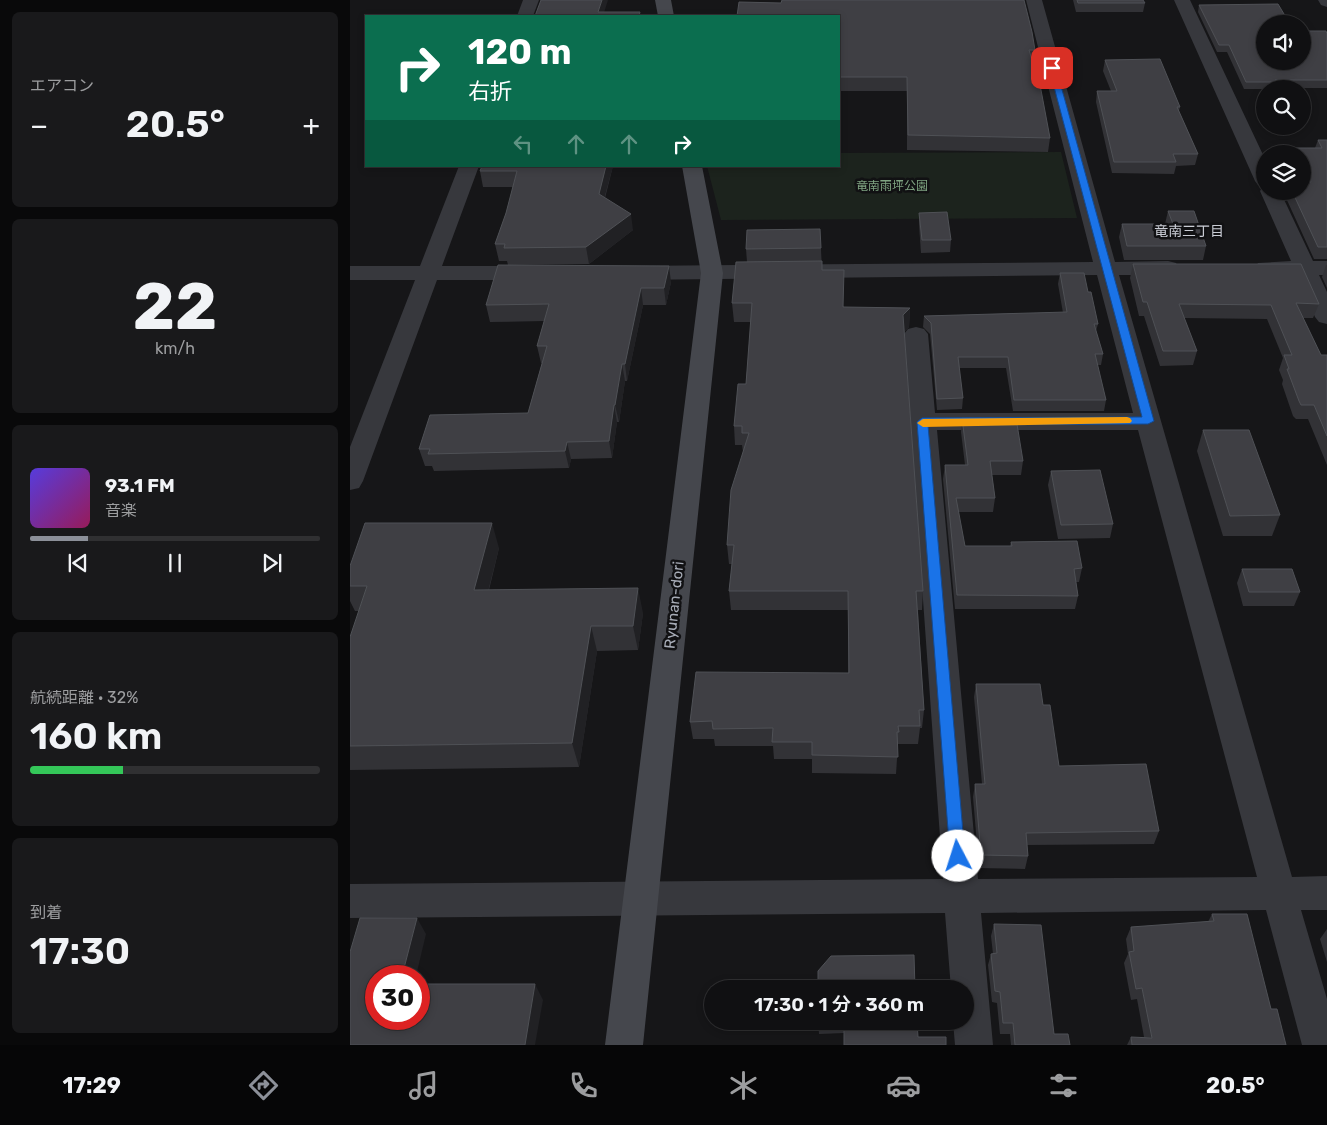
<!DOCTYPE html>
<html lang="ja">
<head>
<meta charset="utf-8">
<style>
  :root { --surface:#101012; --page:#19191b; --text:#f1f3f6; --muted:#9c9d9f; --line:#303032; --accent:#8c9099 }
  body { margin:0; font-family:Rubik,"Noto Sans JP",sans-serif; background:var(--page); color:var(--text); height:100vh; display:flex; flex-direction:column; font-size:19px; white-space:nowrap }
  * { box-sizing:border-box; margin:0 }
  p { font-size:16px; color:var(--muted) }
  .icon { flex:none; width:28px; height:28px; fill:none; stroke:currentColor; stroke-width:2; stroke-linecap:round; stroke-linejoin:round }
  .map { position:relative; flex:1; overflow:hidden }
  .side { display:flex; flex-direction:column; gap:12px; padding:12px; background:#09090a; width:350px }
  .side>* { flex:none }
  .banner { position:absolute; left:15px; top:15px; width:475px; height:152px; border-radius:0px; box-shadow:0 2px 8px #0003,0 0 0 1px var(--line); background:#0b6e4f; color:#fff; overflow:hidden }
  .buttons { position:absolute; left:906px; top:15px; display:grid; gap:10px }
  .buttons a { display:grid; place-items:center; width:55px; height:55px; border-radius:50%; background:var(--surface); box-shadow:0 2px 8px #0003,0 0 0 1px var(--line); font-size:25px }
  .speed { position:absolute; left:15px; top:965px; display:flex; gap:10px; font-size:25px; font-weight:700; text-align:center }
  .speed>* { display:grid; place-content:center; width:65px; height:65px; border-radius:50%; background:var(--surface); box-shadow:0 2px 8px #0003,0 0 0 1px var(--line); line-height:1 }
  .speed .limit { border:8px solid #d22; background:#fff; color:#111 }
  .pin { position:absolute; display:grid; place-items:center; width:42px; height:42px; color:#fff; margin:-21px; border-radius:10px; box-shadow:0 2px 8px #0006 }
  .me { position:absolute; width:55px; margin:-28px; rotate:355deg; stroke-linejoin:round; filter:drop-shadow(0 0 4px #0008) }
  .turn { display:flex; align-items:center; gap:18px; height:105px; padding:0 20px; font-size:22px }
  .turn .icon { width:65px; height:65px; stroke-width:2.5 }
  .turn b { display:block; font-size:35px; line-height:42px }
  .lanes { display:flex; align-items:center; height:48px; padding:0 20px; background:#0003; justify-content:center; gap:25px; direction:ltr }
  .lanes .off { opacity:.35 }
  .big { font-size:38px; font-weight:600; line-height:1.1 }
  .side .tile { flex:1; display:flex; flex-direction:column; justify-content:center; gap:8px; min-width:0; padding:0 18px; border-radius:8px; background:var(--page) }
  .side .dial { align-items:center; gap:0 }
  .dial b { font-size:65px; line-height:1 }
  .song { display:flex; align-items:center; gap:15px }
  .cover { width:60px; height:60px; border-radius:8px; background:linear-gradient(135deg,hsl(250 70% 55%),hsl(330 70% 35%)) }
  .played { height:5px; border-radius:2px; background:linear-gradient(90deg,var(--accent) 20%,var(--line) 20%) }
  .keys { display:flex; justify-content:space-around; direction:ltr }
  .heat { display:flex; justify-content:space-between; align-items:center; font-size:28px; direction:ltr }
  .charge { height:8px; border-radius:4px; background:linear-gradient(90deg,#34c759 32%,var(--line) 0) }
  .trip { position:absolute; left:354px; top:980px; width:270px; height:50px; border-radius:25px; background:var(--surface); box-shadow:0 2px 8px #0003,0 0 0 1px var(--line); font-weight:600; line-height:50px; text-align:center }
  .tab-bar { display:flex; height:80px; justify-content:space-around; align-items:center; background:#060607; color:var(--muted) }
  .tab-bar .icon { width:35px; height:35px }
  .tab-bar .active { color:var(--accent) }
  .tab-bar b { font-size:22px; color:var(--text) }
  main { display:flex; flex:1; min-height:0 }
  .map>svg:first-child { display:block }
  .green { fill:#1c231d }
  .lines { fill:none; stroke-linecap:round; stroke-linejoin:round }
  .street { fill:#37383d; fill-rule:evenodd }
  .secondary { fill:#45474d; fill-rule:evenodd }
  .wall { fill:#323236 }
  .shaded-wall { fill:#212124 }
  .building { fill:#3f3f44; stroke:#4f5156 }
  .route { fill:#1a73e8; stroke:#114b97 }
  .slow { fill:#f59e0b }
  .labels { text-anchor:middle; dominant-baseline:central; stroke-width:5; stroke-linejoin:round; paint-order:stroke }
  .far-park-label { font-size:12px; fill:#7fa381; stroke:#111113 }
  .far-neighbourhood-label { font-size:14px; fill:#c9ccd4; stroke:#111113 }
  .street-label { font-size:15px; fill:#a8adb8; stroke:#111113 }
</style>
</head>
<body>
<main>
<section class="side">
<div class="tile"><p>エアコン</p>
<div class="heat"><a>−</a><b class="big">20.5°</b><a>+</a></div>
</div>
<div class="tile dial"><b>22</b><p>km/h</p></div>
<div class="tile">
<div class="song"><i class="cover"></i><div><b>93.1 FM</b><p>音楽</p></div></div>
<div class="played"></div>
<div class="keys"><svg class="icon" aria-label="previous" viewBox="0 0 24 24"><path d="M18 5L8 12l10 7zM5 5v14"/></svg><svg class="icon" aria-label="pause" viewBox="0 0 24 24"><path d="M8 5v14M16 5v14"/></svg><svg class="icon" aria-label="next" viewBox="0 0 24 24"><path d="M6 5l10 7-10 7zM19 5v14"/></svg></div>
</div>
<div class="tile"><p>航続距離 · 32%</p><b class="big">160 km</b><div class="charge"></div></div>
<div class="tile"><p>到着</p><b class="big">17:30</b></div>
</section>
<div class="map">
<svg width="977" height="1045" viewBox="0 0 977 1045">
  <rect width="100%" height="100%" fill="#161618"/>
  <path class="green" d="M 711,152 L 727,218 L 371,220 L 357,166 L 489,166 L 489,153 Z"/>
  <g class="lines">
    <g class="street">
      <path d="M 173,0 L 189,0 L 183,16 L 167,16 Z"/>
      <path d="M 676,0 L 692,0 L 765,262 L 818,261 L 826,263 L 829,268 L 826,273 L 818,275 L 769,275 L 942,877 L 977,876 L 977,910 L 951,910 L 977,999 L 977,1045 L 952,1045 L 916,910 L 631,913 L 643,1045 L 605,1045 L 603,1021 L 615,1021 L 615,989 L 601,989 L 595,913 L 0,918 L 0,884 L 593,879 L 554,334 L 558,329 L 566,327 L 574,329 L 578,334 L 585,413 L 783,413 L 747,275 L 281,280 L 273,278 L 270,273 L 273,268 L 281,266 L 743,262 ZM 587,430 L 788,430 L 907,877 L 628,879 Z"/>
      <path d="M 824,0 L 840,0 L 915,159 L 915,191 L 930,191 L 963,261 L 977,261 L 977,275 L 969,275 L 977,292 L 977,324 L 969,322 L 965,317 L 947,275 L 916,275 L 908,273 L 905,268 L 908,263 L 941,261 L 910,191 L 913,187 L 908,185 L 905,181 Z"/>
      <path d="M 968,0 L 977,0 L 977,7 L 971,5 Z"/>
      <path d="M 109,166 L 129,166 L 92,266 L 183,266 L 191,268 L 194,273 L 191,278 L 183,280 L 87,280 L 13,481 L 9,488 L 0,490 L 0,447 L 65,280 L 0,280 L 0,266 L 70,266 Z"/>
    </g>
    <g class="secondary">
      <path d="M 305,0 L 321,0 L 324,16 L 308,16 Z"/>
      <path d="M 332,166 L 352,166 L 373,273 L 293,1045 L 255,1045 L 351,273 Z"/>
    </g>
  </g>
  <g class="wall">
    <path d="M 723,0 L 793,0 L 795,3 L 793,12 L 726,12 Z"/>
    <path d="M 431,3 L 685,50 L 683,62 L 700,138 L 698,152 L 557,150 L 557,91 L 489,91 L 489,16 Z"/>
    <path d="M 849,5 L 915,61 L 977,34 L 977,88 L 925,88 L 924,89 L 894,89 L 877,52 L 867,52 L 848,12 Z"/>
    <path d="M 755,60 L 830,107 L 829,111 L 848,154 L 845,165 L 826,166 L 824,174 L 762,173 L 746,102 L 747,91 L 761,91 L 753,71 Z"/>
    <path d="M 968,140 L 977,140 L 977,259 L 964,259 L 936,198 L 938,191 L 952,191 L 953,186 L 952,185 L 952,154 L 942,154 L 943,148 L 965,148 Z"/>
    <path d="M 263,166 L 255,198 L 283,230 L 239,264 L 158,265 L 157,261 L 149,261 L 145,244 L 156,213 L 163,187 L 133,187 L 130,171 Z"/>
    <path d="M 818,211 L 856,246 L 853,260 L 774,260 L 769,237 L 772,224 L 815,224 Z"/>
    <path d="M 569,213 L 601,240 L 600,252 L 571,253 L 569,225 Z"/>
    <path d="M 470,229 L 472,270 L 494,307 L 560,308 L 559,327 L 554,332 L 573,591 L 572,610 L 568,610 L 574,710 L 572,728 L 570,728 L 568,744 L 548,744 L 546,774 L 462,773 L 462,759 L 424,759 L 423,746 L 365,746 L 364,739 L 343,739 L 340,722 L 498,673 L 498,610 L 381,610 L 379,591 L 382,564 L 379,564 L 377,545 L 393,452 L 392,445 L 385,445 L 384,426 L 396,384 L 401,322 L 384,322 L 382,303 L 397,262 L 396,249 Z"/>
    <path d="M 783,264 L 969,304 L 963,318 L 953,318 L 971,355 L 977,355 L 977,465 L 958,419 L 946,419 L 943,416 L 932,384 L 933,380 L 929,370 L 933,358 L 917,319 L 834,318 L 847,351 L 843,365 L 810,366 L 794,316 L 789,316 L 780,278 Z"/>
    <path d="M 976,265 L 977,265 L 977,288 L 972,277 Z"/>
    <path d="M 710,273 L 738,292 L 748,324 L 746,331 L 753,354 L 751,365 L 747,365 L 756,400 L 754,411 L 663,411 L 656,368 L 609,368 L 613,398 L 612,409 L 587,410 L 580,334 L 573,327 L 574,316 L 713,313 L 708,284 Z"/>
    <path d="M 321,282 L 316,305 L 293,305 L 277,381 L 275,381 L 269,422 L 267,422 L 262,458 L 221,459 L 219,468 L 84,471 L 82,466 L 75,466 L 69,449 L 178,413 L 192,363 L 191,363 L 187,346 L 194,321 L 140,322 L 136,305 Z"/>
    <path d="M 612,418 L 673,461 L 671,475 L 642,475 L 645,498 L 643,512 L 608,512 L 615,546 L 660,546 L 661,542 L 732,568 L 729,582 L 726,582 L 728,596 L 725,609 L 605,609 L 593,479 L 595,465 L 615,465 L 611,432 Z"/>
    <path d="M 853,430 L 930,515 L 922,536 L 873,536 L 847,451 Z"/>
    <path d="M 701,471 L 763,524 L 760,538 L 708,539 L 698,485 Z"/>
    <path d="M 149,548 L 139,590 L 293,613 L 288,650 L 247,651 L 229,767 L 0,770 L 0,637 L 9,611 L 5,611 L 0,601 L 0,566 Z"/>
    <path d="M 892,569 L 950,592 L 944,606 L 893,606 L 887,583 Z"/>
    <path d="M 626,684 L 693,705 L 709,766 L 809,831 L 804,844 L 677,845 L 678,856 L 675,869 L 629,868 L 623,797 L 625,784 L 632,784 L 624,697 Z"/>
    <path d="M 862,914 L 921,1009 L 936,1045 L 794,1037 L 787,999 L 781,1000 L 774,963 L 778,954 L 776,939 L 781,927 L 858,922 Z"/>
    <path d="M 644,924 L 704,1034 L 720,1045 L 661,1045 L 660,1034 L 650,1034 L 647,1003 L 642,1002 L 638,965 L 641,954 L 643,954 L 641,936 Z"/>
    <path d="M 977,929 L 977,962 L 970,939 Z"/>
    <path d="M 468,1021 L 567,1021 L 568,1037 L 494,1033 L 469,1034 Z"/>
    <path d="M 781,1037 L 782,1045 L 777,1045 Z"/>
  </g>
  <g class="shaded-wall">
    <path d="M 252,0 L 258,0 L 253,16 L 248,12 Z"/>
    <path d="M 256,166 L 263,166 L 251,210 L 249,194 Z"/>
    <path d="M 281,214 L 283,230 L 239,264 L 236,247 Z"/>
    <path d="M 319,266 L 321,282 L 316,305 L 314,288 Z"/>
    <path d="M 291,288 L 293,305 L 277,381 L 275,364 Z"/>
    <path d="M 560,308 L 559,327 L 552,334 L 553,315 Z"/>
    <path d="M 272,364 L 275,381 L 269,422 L 265,405 Z"/>
    <path d="M 264,405 L 267,422 L 262,458 L 259,441 Z"/>
    <path d="M 217,442 L 221,459 L 219,468 L 215,451 Z"/>
    <path d="M 142,523 L 149,548 L 132,615 L 124,590 Z"/>
    <path d="M 288,588 L 293,613 L 288,650 L 283,626 Z"/>
    <path d="M 241,626 L 247,651 L 229,767 L 222,743 Z"/>
    <path d="M 67,918 L 76,934 L 66,976 L 52,976 Z"/>
    <path d="M 185,984 L 193,1000 L 185,1045 L 175,1045 Z"/>
  </g>
  <g class="building">
    <path d="M 191,0 L 252,0 L 248,12 L 290,12 L 289,16 L 185,16 Z"/>
    <path d="M 432,0 L 674,0 L 682,32 L 685,50 L 679,50 L 691,90 L 700,138 L 558,135 L 557,77 L 489,77 L 489,16 L 387,16 L 389,2 L 431,3 Z"/>
    <path d="M 727,0 L 793,0 L 795,3 L 728,3 Z"/>
    <path d="M 928,4 L 940,24 L 915,24 L 915,61 L 952,61 L 952,31 L 976,31 L 977,34 L 977,80 L 925,80 L 926,82 L 896,82 L 879,45 L 869,45 L 849,5 Z"/>
    <path d="M 810,59 L 830,107 L 827,107 L 848,154 L 823,154 L 826,162 L 764,162 L 747,91 L 767,91 L 755,60 Z"/>
    <path d="M 968,140 L 977,140 L 977,247 L 968,247 L 942,191 L 952,191 L 952,186 L 957,186 L 955,182 L 961,182 L 952,166 L 952,154 L 946,154 L 943,148 L 972,148 Z"/>
    <path d="M 132,166 L 256,166 L 249,194 L 281,214 L 236,247 L 154,248 L 155,244 L 145,244 L 156,213 L 167,171 L 130,171 Z"/>
    <path d="M 818,211 L 844,211 L 856,246 L 777,246 L 772,224 L 823,224 Z"/>
    <path d="M 597,212 L 601,240 L 572,240 L 569,213 Z"/>
    <path d="M 470,229 L 471,248 L 396,249 L 397,230 Z"/>
    <path d="M 472,261 L 472,270 L 494,270 L 493,307 L 560,308 L 553,315 L 573,591 L 566,591 L 574,710 L 569,710 L 570,726 L 548,726 L 549,732 L 547,732 L 548,757 L 462,755 L 462,742 L 422,742 L 423,728 L 363,729 L 362,721 L 340,722 L 346,672 L 499,673 L 498,591 L 379,591 L 384,545 L 377,545 L 381,490 L 399,433 L 392,433 L 392,426 L 384,426 L 388,384 L 396,384 L 402,303 L 382,303 L 386,262 Z"/>
    <path d="M 783,264 L 951,264 L 969,304 L 946,303 L 971,355 L 977,355 L 977,436 L 964,405 L 951,405 L 949,401 L 937,369 L 939,369 L 934,355 L 942,355 L 921,305 L 829,304 L 847,351 L 813,351 L 797,302 L 793,302 Z"/>
    <path d="M 148,265 L 319,266 L 314,288 L 291,288 L 275,364 L 272,364 L 265,405 L 264,405 L 259,441 L 217,442 L 215,451 L 78,454 L 80,449 L 69,449 L 80,415 L 178,413 L 197,346 L 187,346 L 199,304 L 136,305 Z"/>
    <path d="M 710,273 L 734,273 L 738,292 L 741,292 L 748,324 L 744,324 L 753,354 L 745,354 L 756,400 L 664,400 L 658,357 L 608,357 L 613,398 L 587,399 L 581,323 L 574,316 L 717,312 Z"/>
    <path d="M 612,418 L 666,418 L 673,461 L 640,461 L 645,498 L 606,498 L 615,546 L 662,546 L 661,542 L 727,541 L 732,568 L 724,569 L 728,596 L 607,595 L 595,465 L 618,465 Z"/>
    <path d="M 853,430 L 899,430 L 930,515 L 880,516 Z"/>
    <path d="M 750,470 L 763,524 L 711,525 L 701,471 Z"/>
    <path d="M 15,523 L 142,523 L 124,590 L 288,588 L 283,626 L 241,626 L 222,743 L 0,746 L 0,637 L 17,586 L 0,586 L 0,566 Z"/>
    <path d="M 892,569 L 942,569 L 950,592 L 899,592 Z"/>
    <path d="M 626,684 L 690,684 L 693,705 L 700,705 L 709,766 L 796,764 L 809,831 L 676,833 L 678,856 L 631,855 L 625,784 L 635,784 Z"/>
    <path d="M 862,914 L 897,914 L 921,1009 L 927,1009 L 936,1045 L 782,1045 L 781,1037 L 802,1038 L 792,988 L 786,989 L 779,952 L 784,951 L 781,927 L 864,921 Z"/>
    <path d="M 10,918 L 67,918 L 52,976 L 26,976 L 26,1019 L 69,1019 L 69,984 L 185,984 L 175,1045 L 0,1045 L 0,952 Z"/>
    <path d="M 644,924 L 691,925 L 704,1034 L 718,1034 L 720,1045 L 665,1045 L 663,1023 L 653,1023 L 650,992 L 645,991 L 641,954 L 647,953 Z"/>
    <path d="M 564,955 L 565,989 L 468,989 L 468,971 L 481,956 Z"/>
    <path d="M 494,1021 L 567,1021 L 568,1037 L 596,1037 L 596,1045 L 494,1045 Z"/>
  </g>
  <path class="route" d="M 702,65 L 706,68 L 804,421 L 798,424 L 578,425 L 615,856 L 613,860 L 608,862 L 603,860 L 600,856 L 567,422 L 572,418 L 792,417 L 699,68 Z"/>
  <path class="slow" d="M 777,417 L 780,418 L 782,421 L 780,423 L 573,427 L 567,423 L 573,419 Z"/>
  <g class="labels">
    <g class="far-park-label">
      <text x="542" y="186">竜南雨坪公園</text>
    </g>
    <g class="far-neighbourhood-label">
      <text x="839" y="231">竜南三丁目</text>
    </g>
    <g class="street-label">
      <text transform="translate(324 605) rotate(-84)">Ryunan-dori</text>
    </g>
  </g>
</svg>
<div class="buttons">
<a><svg class="icon" aria-label="sound" viewBox="0 0 24 24"><path d="M4 9h4l5-4v14l-5-4H4zM17 9q2 3 0 6"/></svg></a>
<a><svg class="icon" aria-label="search" viewBox="0 0 24 24"><circle cx="10" cy="10" r="6"/><path d="M15 15l6 6"/></svg></a>
<a><svg class="icon" aria-label="layers" viewBox="0 0 24 24"><path d="M12 4l9 5-9 5-9-5zM3 14l9 5 9-5"/></svg></a>
</div>
<div class="speed"><div class="limit">30</div></div>
<div class="pin" style="left:702px;top:68px;background:#d93025"><svg class="icon" aria-label="arrive" viewBox="0 0 24 24"><path d="M6 21V4h12l-3 4 3 4H6"/></svg></div>
<svg class="me" style="left:608px;top:856px" viewBox="-20 -20 40 40"><circle r="19" fill="#fff"/><path d="M0-13L10 11 0 6-10 11z" fill="#1a73e8"/></svg>
<div class="trip">17:30 · 1 分 · 360 m</div>
<div class="banner">
<div class="turn"><svg class="icon" aria-label="right" viewBox="0 0 24 24"><path d="M7 20v-9h11M14 6l5 5-5 5"/></svg><div><b>120 m</b>右折</div></div>
<div class="lanes"><svg class="icon off" aria-label="left" viewBox="0 0 24 24"><path d="M17 20v-9H6M10 6l-5 5 5 5"/></svg><svg class="icon off" aria-label="ahead" viewBox="0 0 24 24"><path d="M12 20V5M6 11l6-6 6 6"/></svg><svg class="icon off" aria-label="ahead" viewBox="0 0 24 24"><path d="M12 20V5M6 11l6-6 6 6"/></svg><svg class="icon" aria-label="right" viewBox="0 0 24 24"><path d="M7 20v-9h11M14 6l5 5-5 5"/></svg></div>
</div>
</div>
</main>
<nav class="tab-bar">
<b>17:29</b>
<svg class="icon active" aria-label="directions" viewBox="0 0 24 24"><path d="M12 3l9 9-9 9-9-9zM9 14v-3h6M13 9l2 2-2 2"/></svg>
<svg class="icon" aria-label="music" viewBox="0 0 24 24"><path d="M9 18V5l10-2v13"/><circle cx="6" cy="18" r="3"/><circle cx="16" cy="16" r="3"/></svg>
<svg class="icon" aria-label="phone" viewBox="0 0 24 24"><path d="M5 4h4l2 5-3 2q2 4 5 5l2-3 5 2v4C11 20 4 13 5 4z"/></svg>
<svg class="icon" aria-label="climate" viewBox="0 0 24 24"><path d="M12 3v18M4 7l16 10M4 17L20 7"/></svg>
<svg class="icon" aria-label="car" viewBox="0 0 24 24"><path d="M5 17H2v-5l4-1 3-4h7l3 4 3 1v5h-3M9 17h6M6 11h13"/><circle cx="7" cy="17" r="2"/><circle cx="17" cy="17" r="2"/></svg>
<svg class="icon" aria-label="filters" viewBox="0 0 24 24"><path d="M4 7h16M4 17h16"/><circle cx="9" cy="7" r="2"/><circle cx="15" cy="17" r="2"/></svg>
<b>20.5°</b>
</nav>
</body>
</html>
